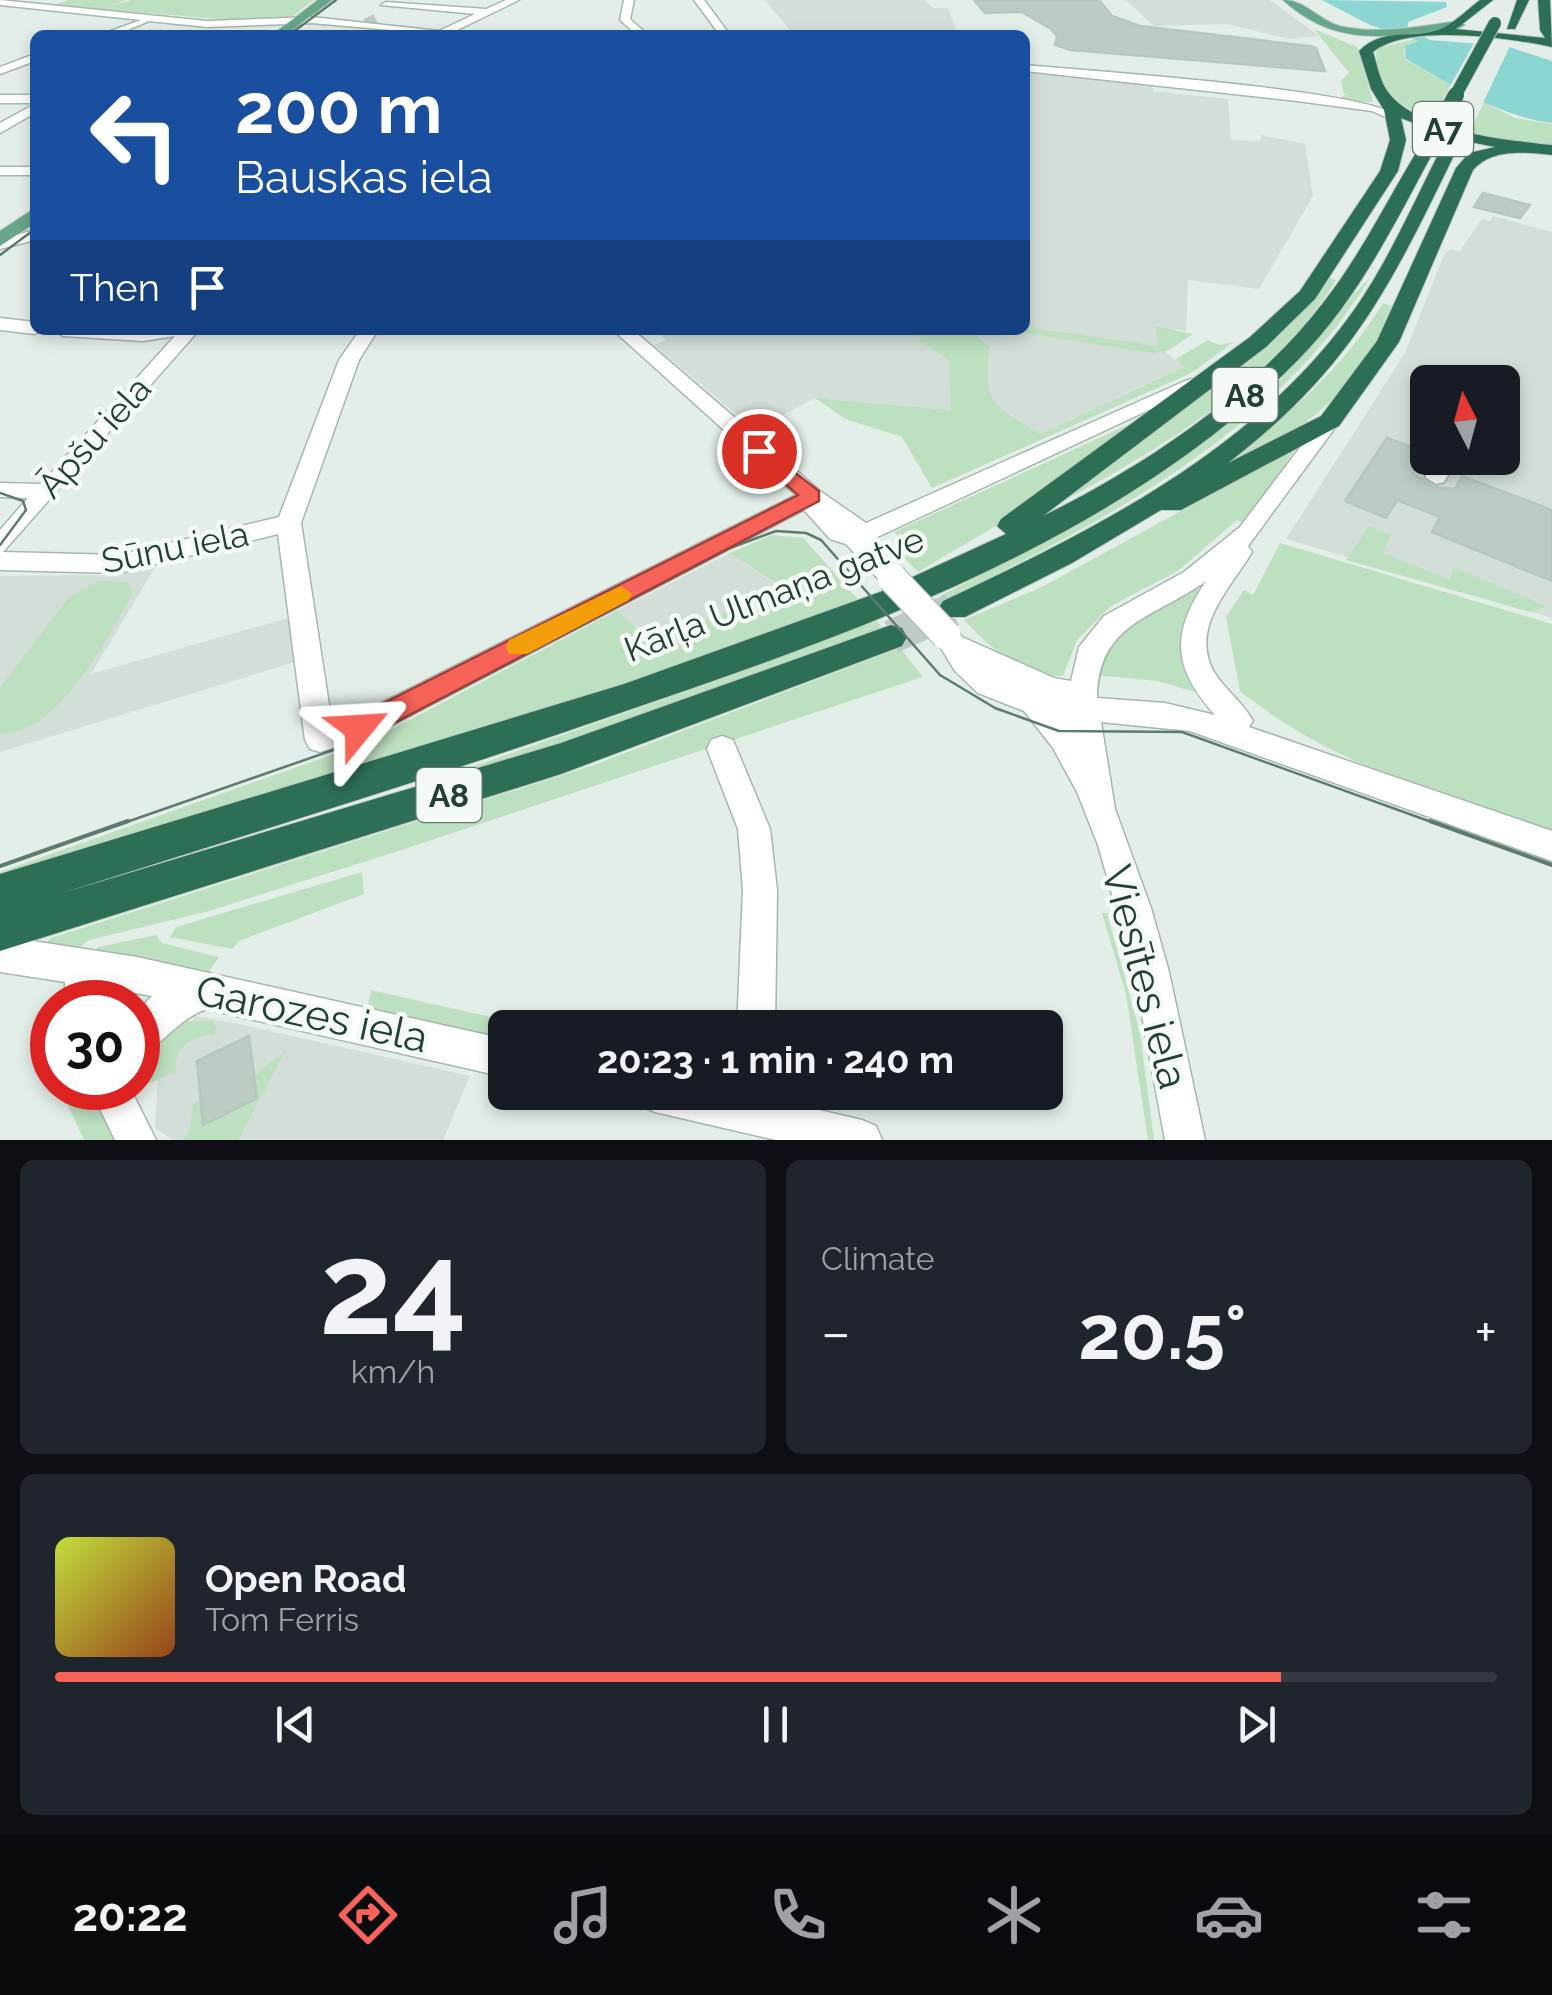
<!DOCTYPE html>
<html lang="en">
<head>
<meta charset="utf-8">
<style>
  :root { --surface:#171b24; --page:#20242c; --text:#f1f3f6; --muted:#9ea1a6; --line:#363941; --accent:#f76359 }
  body { margin:0; font-family:Raleway,sans-serif; background:var(--page); color:var(--text); height:100vh; display:flex; flex-direction:column; font-size:38px; white-space:nowrap }
  * { box-sizing:border-box; margin:0 }
  p { font-size:32px; color:var(--muted) }
  .icon { flex:none; width:55px; height:55px; fill:none; stroke:currentColor; stroke-width:2; stroke-linecap:round; stroke-linejoin:round }
  .map { position:relative; height:1140px; overflow:hidden }
  .details { display:flex; flex-direction:column; gap:20px; padding:20px; background:#0d0f14; flex:1 }
  .details>* { flex:none }
  .banner { position:absolute; left:30px; top:30px; width:1000px; height:305px; border-radius:15px; box-shadow:0 5px 15px #0003; background:#1a4fa0; color:#fff; overflow:hidden }
  .needle { width:65px; rotate:354deg }
  .controls { position:absolute; left:1410px; top:365px; display:grid; gap:20px }
  .controls a { display:grid; place-items:center; width:110px; height:110px; border-radius:15px; background:var(--surface); box-shadow:0 5px 15px #0003; font-size:50px }
  .speed { position:absolute; left:30px; top:980px; display:flex; gap:20px; font-size:50px; font-weight:700; text-align:center }
  .speed>* { display:grid; place-content:center; width:130px; height:130px; border-radius:50%; background:var(--surface); box-shadow:0 5px 15px #0003; line-height:1 }
  .speed .limit { border:15px solid #d22; background:#fff; color:#111 }
  .pin { position:absolute; display:grid; place-items:center; width:85px; height:85px; color:#fff; margin:-42px; border:5px solid #fff; border-radius:50%; box-shadow:0 2px 10px #0007 }
  .me { position:absolute; width:110px; margin:-55px; rotate:63deg; stroke-linejoin:round; filter:drop-shadow(0 0 8px #0008) }
  .turn { display:flex; align-items:center; gap:35px; height:210px; padding:0 40px; font-size:45px }
  .turn .icon { width:130px; height:130px; stroke-width:2.5 }
  .turn b { display:block; font-size:70px; line-height:85px }
  .then { display:flex; align-items:center; height:95px; padding:0 40px; background:#0003; gap:20px; font-size:38px }
  .big { font-size:75px; font-weight:700; line-height:1.1 }
  .details .tile { flex:1; display:flex; flex-direction:column; justify-content:center; gap:15px; min-width:0; padding:0 35px; border-radius:15px; background:var(--page) }
  .details .dial { align-items:center; gap:0 }
  .dial b { font-size:130px; line-height:1 }
  .song { display:flex; align-items:center; gap:30px }
  .cover { width:120px; height:120px; border-radius:15px; background:linear-gradient(135deg,hsl(70 70% 55%),hsl(20 70% 35%)) }
  .played { height:10px; border-radius:5px; background:linear-gradient(90deg,var(--accent) 85%,var(--line) 85%) }
  .keys { display:flex; justify-content:space-around; direction:ltr }
  .heat { display:flex; justify-content:space-between; align-items:center; font-size:55px; direction:ltr }
  .details .tiles { flex:1; display:grid; gap:20px; grid-template-columns:1fr 1fr }
  .tile:last-child { grid-column:span 2 }
  .trip { position:absolute; left:488px; top:1010px; width:575px; height:100px; border-radius:15px; background:var(--surface); box-shadow:0 5px 15px #0003; font-weight:700; line-height:100px; text-align:center }
  .tabs { display:flex; height:160px; justify-content:space-around; align-items:center; background:#090b0e; color:var(--muted) }
  .tabs .icon { width:70px; height:70px }
  .tabs .selected { color:var(--accent) }
  .tabs b { font-size:45px; color:var(--text) }
  .map>svg:first-child { display:block }
  .built { fill:#d2ded7; fill-rule:evenodd }
  .green { fill:#bde0c0 }
  .water { fill:#8bd5d3 }
  .pier { fill:#e4eee8 }
  .building { fill:#bcccc3; stroke:#b6c8be; stroke-width:2.5 }
  .lines { fill:none; stroke-linecap:round; stroke-linejoin:round }
  .minor-tunnel { stroke:#bdcbc4; stroke-width:11; stroke-dasharray:11 5; stroke-linecap:butt }
  .highway-tunnel { stroke:#bdcbc4; stroke-width:34; stroke-dasharray:34 18; stroke-linecap:butt }
  .minor-casing { stroke:#a6b7ae; stroke-width:3 }
  .major-casing { stroke:#c1cac6; stroke-width:2 }
  .highway-casing { stroke:#c1cac6; stroke-width:2 }
  .minor { fill:#fff; fill-rule:evenodd }
  .major { fill:#67a68a; fill-rule:evenodd }
  .highway { fill:#2d6f55; fill-rule:evenodd }
  .tram-far1 { stroke:#5d7c6e; stroke-width:2.5 }
  .tram { stroke:#5d7c6e; stroke-width:4 }
  .minor-bridge-casing { stroke:#a6b7ae; stroke-width:31; stroke-linecap:butt }
  .highway-bridge-far1-casing { stroke:#c1cac6; stroke-width:14; stroke-linecap:butt }
  .highway-bridge-casing { stroke:#c1cac6; stroke-width:18; stroke-linecap:butt }
  .minor-bridge { stroke:#fff; stroke-width:29 }
  .highway-bridge-far1 { stroke:#2d6f55; stroke-width:12 }
  .highway-bridge { stroke:#2d6f55; stroke-width:16 }
  .route { fill:#f76359; stroke:#a1403a; stroke-width:2.5 }
  .slow { fill:#f59e0b }
  .labels { text-anchor:middle; dominant-baseline:central; stroke-width:9; stroke-linejoin:round; paint-order:stroke }
  .shield { fill:#f5faf7; stroke:#62786e; stroke-width:2.5 }
  .shield-label { font-size:32px; font-weight:bold; fill:#234133 }
  .street-label { font-size:35px; fill:#234133; stroke:#f5faf7 }
  .near-street-label { font-size:42px; fill:#234133; stroke:#f5faf7 }
</style>
</head>
<body>
<div class="map">
<svg width="1552" height="1140" viewBox="0 0 1552 1140">
  <rect width="100%" height="100%" fill="#e4eee8"/>
  <g class="built">
    <path d="M 765,0 L 924,0 L 933,8 L 948,8 L 958,35 L 794,35 Z"/>
    <path d="M 1120,0 L 1270,0 L 1319,36 L 1290,39 L 1227,24 L 1154,26 L 1127,1 Z"/>
    <path d="M 1025,73 L 1152,85 L 1153,91 L 1228,99 L 1231,140 L 1261,141 L 1261,135 L 1305,144 L 1313,196 L 1259,289 L 1188,280 L 1186,331 L 1155,327 L 1159,347 L 1184,366 L 1041,434 L 995,405 L 985,385 L 990,347 L 970,330 L 1025,330 Z"/>
    <path d="M 1493,216 L 1552,232 L 1552,618 L 1286,539 L 1405,353 L 1444,255 L 1450,249 L 1460,251 L 1482,219 L 1490,221 ZM 1428,382 L 1502,382 L 1502,458 L 1428,458 Z"/>
    <path d="M 656,330 L 913,330 L 912,335 L 949,361 L 952,410 L 815,398 L 755,430 L 654,345 L 666,340 Z"/>
    <path d="M 730,553 L 781,588 L 772,597 L 647,641 L 618,610 Z"/>
    <path d="M 156,566 L 91,674 L 288,618 L 295,662 L 0,752 L 0,576 L 114,575 Z"/>
    <path d="M 195,1016 L 239,1024 L 470,1076 L 443,1140 L 173,1140 L 155,1128 L 158,1075 Z"/>
  </g>
  <g class="green">
    <path d="M 69,0 L 126,0 L 110,6 L 131,0 L 314,0 L 293,16 L 253,22 L 54,5 Z"/>
    <path d="M 1314,29 L 1357,47 L 1373,102 L 1341,101 L 1344,95 L 1353,96 L 1344,94 L 1341,81 L 1349,73 Z"/>
    <path d="M 1416,39 L 1420,41 L 1404,49 L 1406,60 L 1451,85 L 1430,121 C 1400,105 1372,86 1377,48 Z"/>
    <path d="M 1484,102 L 1515,118 L 1552,124 L 1552,147 L 1469,134 Z"/>
    <path d="M 1330,278 L 1336,280 C 1272,386 1151,454 1045,511 L 1306,305 Z"/>
    <path d="M 1370,278 C 1279,428 1111,518 957,594 L 944,600 L 940,596 C 1057,536 1176,473 1274,385 C 1310,352 1336,310 1370,278 Z"/>
    <path d="M 1383,303 L 1394,307 C 1346,414 1289,435 1192,488 C 1265,435 1335,381 1383,303 Z"/>
    <path d="M 1155,326 L 1193,334 L 1169,350 L 1153,353 L 1003,330 L 1025,327 L 1158,346 Z"/>
    <path d="M 913,330 L 970,330 L 990,347 C 982,407 994,404 1041,434 L 1183,367 L 1176,359 L 1208,340 L 1219,345 L 1234,342 L 1191,373 L 932,488 L 902,437 L 845,419 L 815,398 L 951,410 L 949,361 L 912,335 Z"/>
    <path d="M 1134,422 L 999,524 L 918,572 L 893,547 L 898,536 L 894,532 Z"/>
    <path d="M 1296,448 L 1245,524 L 1237,520 L 1178,571 L 1111,606 L 1077,640 L 1063,676 C 1023,677 989,647 964,620 L 1042,587 Z"/>
    <path d="M 1369,526 L 1391,535 L 1383,553 L 1450,580 L 1453,567 L 1546,606 L 1530,612 L 1346,560 Z"/>
    <path d="M 772,535 L 803,538 L 859,600 C 577,706 289,790 0,877 L 0,872 L 368,742 L 618,610 L 647,640 L 772,597 L 781,587 L 730,553 Z"/>
    <path d="M 1280,543 L 1552,624 L 1552,832 C 1438,792 1336,768 1240,691 L 1226,617 L 1244,590 L 1253,595 Z"/>
    <path d="M 99,581 L 128,582 L 133,592 C 109,638 56,736 0,734 L 0,688 L 69,597 Z"/>
    <path d="M 1194,586 L 1200,590 C 1172,630 1188,656 1208,696 L 1158,681 L 1094,675 L 1117,632 Z"/>
    <path d="M 875,619 L 882,627 C 710,696 535,753 358,807 L 730,676 Z"/>
    <path d="M 900,648 L 923,677 L 395,852 L 209,911 L 89,940 L 73,953 L 41,947 L 51,938 L 591,766 Z"/>
    <path d="M 362,872 L 364,894 L 239,941 L 232,949 L 170,937 L 176,927 Z"/>
    <path d="M 1102,913 L 1107,913 L 1140,1033 L 1154,1140 L 1148,1140 L 1126,994 Z"/>
    <path d="M 156,935 L 162,943 L 219,957 L 205,977 L 85,955 L 99,947 Z"/>
    <path d="M 371,990 L 535,1027 L 505,1028 L 505,1043 L 376,1015 L 368,1004 Z"/>
    <path d="M 182,1021 L 213,1021 L 217,1028 L 212,1035 C 192,1036 173,1047 176,1071 L 146,1085 L 147,1053 Z"/>
    <path d="M 286,1050 L 238,1140 L 183,1140 L 190,1129 L 193,1104 L 200,1100 L 204,1125 L 257,1099 L 254,1076 Z"/>
    <path d="M 60,1088 L 90,1088 L 116,1140 L 84,1140 Z"/>
  </g>
  <path class="water" d="M 1322,0 L 1446,2 L 1447,7 L 1408,22 L 1408,28 L 1430,40 L 1506,46 L 1552,61 L 1552,123 C 1500,117 1450,84 1406,59 L 1405,46 L 1419,41 L 1370,25 Z"/>
  <path class="pier" d="M 1478,36 L 1512,42 L 1482,105 L 1449,88 Z"/>
  <g class="building">
    <path d="M 974,0 L 1099,0 L 1112,16 L 1140,26 L 1309,46 L 1316,48 L 1325,71 L 1071,50 L 1055,45 L 1057,36 L 1051,29 L 1022,12 L 985,13 Z"/>
    <path d="M 1483,193 L 1518,202 L 1530,205 L 1520,218 L 1474,207 Z"/>
    <path d="M 1387,438 L 1425,452 L 1413,473 L 1434,487 L 1455,489 L 1462,476 L 1552,510 L 1552,581 L 1432,532 L 1440,517 L 1397,500 L 1386,518 L 1345,501 Z"/>
    <path d="M 249,1036 L 257,1098 L 203,1125 L 197,1061 Z"/>
  </g>
  <g class="lines">
    <path class="minor-tunnel" d="M 366,24 L 376,19"/>
    <path class="highway-tunnel" d="M 891,637 L 952,610"/>
    <g class="minor-casing">
      <g id="minor">
        <path d="M 0,0 L 207,21 L 312,17 L 439,31 L 475,14 L 381,5 L 386,2 L 486,9 L 506,0 L 519,0 L 447,35 L 312,23 L 207,27 L 149,21 L 116,35 L 100,35 L 141,20 L 0,5 Z"/>
        <path d="M 624,0 L 634,0 L 630,19 L 648,35 L 637,35 L 620,20 Z"/>
        <path d="M 694,0 L 704,0 L 730,35 L 720,35 Z"/>
        <path d="M 35,54 L 35,61 L 0,74 L 0,67 Z"/>
        <path d="M 1025,65 C 1087,71 1363,89 1398,116 L 1392,120 L 1372,111 L 1297,101 L 1025,71 Z"/>
        <rect x="0" y="95" width="35" height="8"/>
        <path d="M 35,104 L 35,113 L 0,133 L 0,123 Z"/>
        <rect x="0" y="167" width="35" height="8"/>
        <path d="M 35,230 L 35,240 L 0,249 L 0,239 Z"/>
        <path d="M 0,318 L 35,322 L 35,330 L 43,330 L 35,334 L 0,330 Z"/>
        <path d="M 54,330 L 199,330 L 3,552 L 119,555 L 279,517 L 339,360 L 360,330 L 378,330 L 359,360 L 301,523 L 332,724 L 351,718 L 796,495 L 613,330 L 633,330 L 820,491 L 866,523 L 1185,381 L 1192,379 L 1202,385 L 871,540 L 905,578 L 901,584 L 883,584 L 846,544 L 830,539 L 804,510 L 369,737 L 320,752 L 310,749 L 305,740 L 278,534 L 119,573 L 0,570 L 0,530 L 28,498 L 0,497 L 0,483 L 41,484 L 175,336 L 143,341 L 63,336 Z"/>
        <path d="M 1330,415 L 1340,421 L 1248,546 L 1252,552 C 1231,588 1189,627 1214,672 C 1225,690 1243,702 1253,721 L 1249,727 L 1552,831 L 1552,861 L 1190,731 L 1101,722 L 1115,809 L 1151,908 L 1169,972 L 1205,1140 L 1165,1140 L 1134,972 L 1098,845 L 1077,792 L 1053,748 L 1024,711 L 978,693 L 955,671 L 933,635 L 937,628 L 955,628 L 962,637 L 1054,678 L 1071,681 L 1079,647 L 1104,616 L 1184,572 L 1240,527 L 1323,417 ZM 1206,581 C 1170,634 1173,668 1215,715 L 1165,703 L 1097,698 C 1098,622 1155,618 1206,581 Z"/>
        <path d="M 1436,458 L 1458,458 L 1444,482 L 1436,484 L 1425,477 Z"/>
        <path d="M 722,736 L 733,740 L 770,829 L 777,890 L 775,1028 L 737,1028 L 743,890 L 738,829 L 707,749 L 711,740 Z"/>
        <path d="M 0,936 L 137,957 L 505,1039 L 505,1077 L 206,1009 C 174,1022 165,1044 138,1055 L 138,1010 L 152,996 L 101,987 L 101,1002 L 65,1002 L 65,982 L 0,972 Z"/>
        <path d="M 90,1088 L 130,1088 L 156,1140 L 115,1140 Z"/>
        <path d="M 636,1092 L 742,1092 L 862,1120 L 876,1126 L 882,1140 L 776,1140 L 655,1112 L 641,1106 Z"/>
      </g>
    </g>
    <g class="major-casing">
      <g id="major">
        <path d="M 318,0 L 332,0 L 286,35 L 272,35 Z"/>
        <path d="M 1283,0 C 1306,0 1318,20 1340,26 C 1379,35 1420,26 1459,21 L 1465,25 C 1453,32 1435,32 1420,33 C 1366,40 1325,38 1283,0 Z"/>
        <path d="M 35,208 L 35,223 L 0,246 L 0,231 Z"/>
      </g>
    </g>
    <g class="highway-casing">
      <g id="highway">
        <path d="M 1480,0 L 1493,0 L 1456,29 L 1545,38 L 1540,30 L 1538,0 L 1550,0 L 1552,47 C 1509,38 1408,23 1373,52 C 1377,64 1379,78 1386,89 C 1414,132 1505,140 1552,145 L 1552,155 C 1526,152 1492,148 1473,170 L 1399,342 L 1339,426 L 1181,510 L 1161,510 L 1072,563 L 965,617 L 943,617 L 938,609 L 943,601 C 1090,532 1247,454 1346,321 C 1386,268 1412,205 1442,147 L 1456,144 L 1458,147 C 1392,283 1353,367 1228,463 L 1321,416 L 1377,341 L 1456,168 L 1469,153 L 1495,147 L 1451,138 L 1401,118 L 1406,140 L 1398,171 L 1315,299 L 1266,347 L 1043,516 C 1144,466 1253,394 1323,303 C 1363,252 1390,194 1424,140 L 1436,140 L 1438,143 C 1397,219 1359,299 1297,361 C 1116,543 854,633 617,714 C 432,778 246,835 59,894 L 561,743 L 891,625 L 902,628 L 907,637 L 902,646 L 561,774 L 0,951 L 0,874 L 624,684 L 880,592 L 1006,534 L 997,526 L 1001,519 L 1250,337 L 1300,291 L 1380,171 L 1390,140 L 1384,110 L 1371,89 L 1359,51 C 1384,26 1413,40 1441,29 C 1454,23 1468,9 1480,0 Z"/>
        <path d="M 1517,0 L 1529,0 L 1515,29 L 1507,29 Z"/>
      </g>
    </g>
    <use href="#minor" class="minor"/>
    <use href="#major" class="major"/>
    <use href="#highway" class="highway"/>
    <g class="tram-far1">
      <path d="M 289,35 L 336,0"/>
      <path d="M 0,255 L 35,229"/>
      <path d="M 0,493 L 23,501 L 26,510 L 0,545"/>
      <path d="M 121,824 L 362,740 L 730,548 L 776,531 L 806,533 L 821,540 L 940,675 L 995,708 L 1059,731 L 1182,732 L 1437,824"/>
    </g>
    <g class="tram">
      <path d="M 1430,821 L 1552,865"/>
      <path d="M 0,866 L 128,821"/>
    </g>
    <g class="minor-bridge-casing">
      <path id="minor-bridge" d="M 892,578 L 946,635"/>
    </g>
    <g class="highway-bridge-far1-casing">
      <path id="highway-bridge-far1" d="M 1454,98 L 1495,23"/>
    </g>
    <g class="highway-bridge-casing">
      <path id="highway-bridge" d="M 1430,143 L 1456,95"/>
    </g>
    <use href="#minor-bridge" class="minor-bridge"/>
    <use href="#highway-bridge-far1" class="highway-bridge-far1"/>
    <use href="#highway-bridge" class="highway-bridge"/>
  </g>
  <path class="route" d="M 759,445 L 819,491 L 819,501 L 369,736 L 350,736 L 346,728 L 350,720 L 798,495 L 752,456 L 752,447 Z"/>
  <path class="slow" d="M 621,586 L 632,594 L 629,600 L 527,654 L 509,654 L 506,647 L 509,640 Z"/>
  <g class="labels">
    <g class="shield">
      <rect x="1413" y="102" width="60" height="54" rx="8"/>
      <rect x="1212.5" y="368" width="65" height="54" rx="8"/>
      <rect x="416.5" y="768" width="65" height="54" rx="8"/>
    </g>
    <g class="shield-label">
      <text x="1443" y="129">A7</text>
      <text x="1245" y="395">A8</text>
      <text x="449" y="795">A8</text>
    </g>
    <g class="street-label">
      <text transform="translate(94 437) rotate(-48)">Āpšu iela</text>
      <text transform="translate(175 547) rotate(-11)">Sūnu iela</text>
      <text transform="translate(774 594) rotate(-21)">Kārļa Ulmaņa gatve</text>
    </g>
    <g class="near-street-label">
      <text transform="translate(1145 977) rotate(75)">Viesītes iela</text>
      <text transform="translate(312 1014) rotate(12)">Garozes iela</text>
    </g>
  </g>
</svg>
<div class="controls">
<a><svg class="needle" viewBox="-14 -14 28 28"><path d="M0-13l5 13h-10z" fill="#e53935"/><path d="M0 13l5-13h-10z" fill="#9ea1a6"/></svg></a>
</div>
<div class="speed"><div class="limit">30</div></div>
<div class="pin" style="left:759px;top:451px;background:#d93025"><svg class="icon" aria-label="arrive" viewBox="0 0 24 24"><path d="M6 21V4h12l-3 4 3 4H6"/></svg></div>
<svg class="me" style="left:359px;top:728px" viewBox="-20 -20 40 40"><path d="M0-17L14 15 0 8-14 15z" fill="#f76359" stroke="#fff" stroke-width="4"/></svg>
<div class="trip">20:23 · 1 min · 240 m</div>
<div class="banner">
<div class="turn"><svg class="icon" aria-label="left" viewBox="0 0 24 24"><path d="M17 20v-9H6M10 6l-5 5 5 5"/></svg><div><b>200 m</b>Bauskas iela</div></div>
<div class="then">Then<svg class="icon" aria-label="arrive" viewBox="0 0 24 24"><path d="M6 21V4h12l-3 4 3 4H6"/></svg></div>
</div>
</div>
<section class="details">
<div class="tiles">
<div class="tile dial"><b>24</b><p>km/h</p></div>
<div class="tile"><p>Climate</p>
<div class="heat"><a>−</a><b class="big">20.5°</b><a>+</a></div>
</div>
<div class="tile">
<div class="song"><i class="cover"></i><div><b>Open Road</b><p>Tom Ferris</p></div></div>
<div class="played"></div>
<div class="keys"><svg class="icon" aria-label="previous" viewBox="0 0 24 24"><path d="M18 5L8 12l10 7zM5 5v14"/></svg><svg class="icon" aria-label="pause" viewBox="0 0 24 24"><path d="M8 5v14M16 5v14"/></svg><svg class="icon" aria-label="next" viewBox="0 0 24 24"><path d="M6 5l10 7-10 7zM19 5v14"/></svg></div>
</div>
</div>
</section>
<nav class="tabs">
<b>20:22</b>
<svg class="icon selected" aria-label="directions" viewBox="0 0 24 24"><path d="M12 3l9 9-9 9-9-9zM9 14v-3h6M13 9l2 2-2 2"/></svg>
<svg class="icon" aria-label="music" viewBox="0 0 24 24"><path d="M9 18V5l10-2v13"/><circle cx="6" cy="18" r="3"/><circle cx="16" cy="16" r="3"/></svg>
<svg class="icon" aria-label="phone" viewBox="0 0 24 24"><path d="M5 4h4l2 5-3 2q2 4 5 5l2-3 5 2v4C11 20 4 13 5 4z"/></svg>
<svg class="icon" aria-label="climate" viewBox="0 0 24 24"><path d="M12 3v18M4 7l16 10M4 17L20 7"/></svg>
<svg class="icon" aria-label="car" viewBox="0 0 24 24"><path d="M5 17H2v-5l4-1 3-4h7l3 4 3 1v5h-3M9 17h6M6 11h13"/><circle cx="7" cy="17" r="2"/><circle cx="17" cy="17" r="2"/></svg>
<svg class="icon" aria-label="filters" viewBox="0 0 24 24"><path d="M4 7h16M4 17h16"/><circle cx="9" cy="7" r="2"/><circle cx="15" cy="17" r="2"/></svg>
</nav>
</body>
</html>
